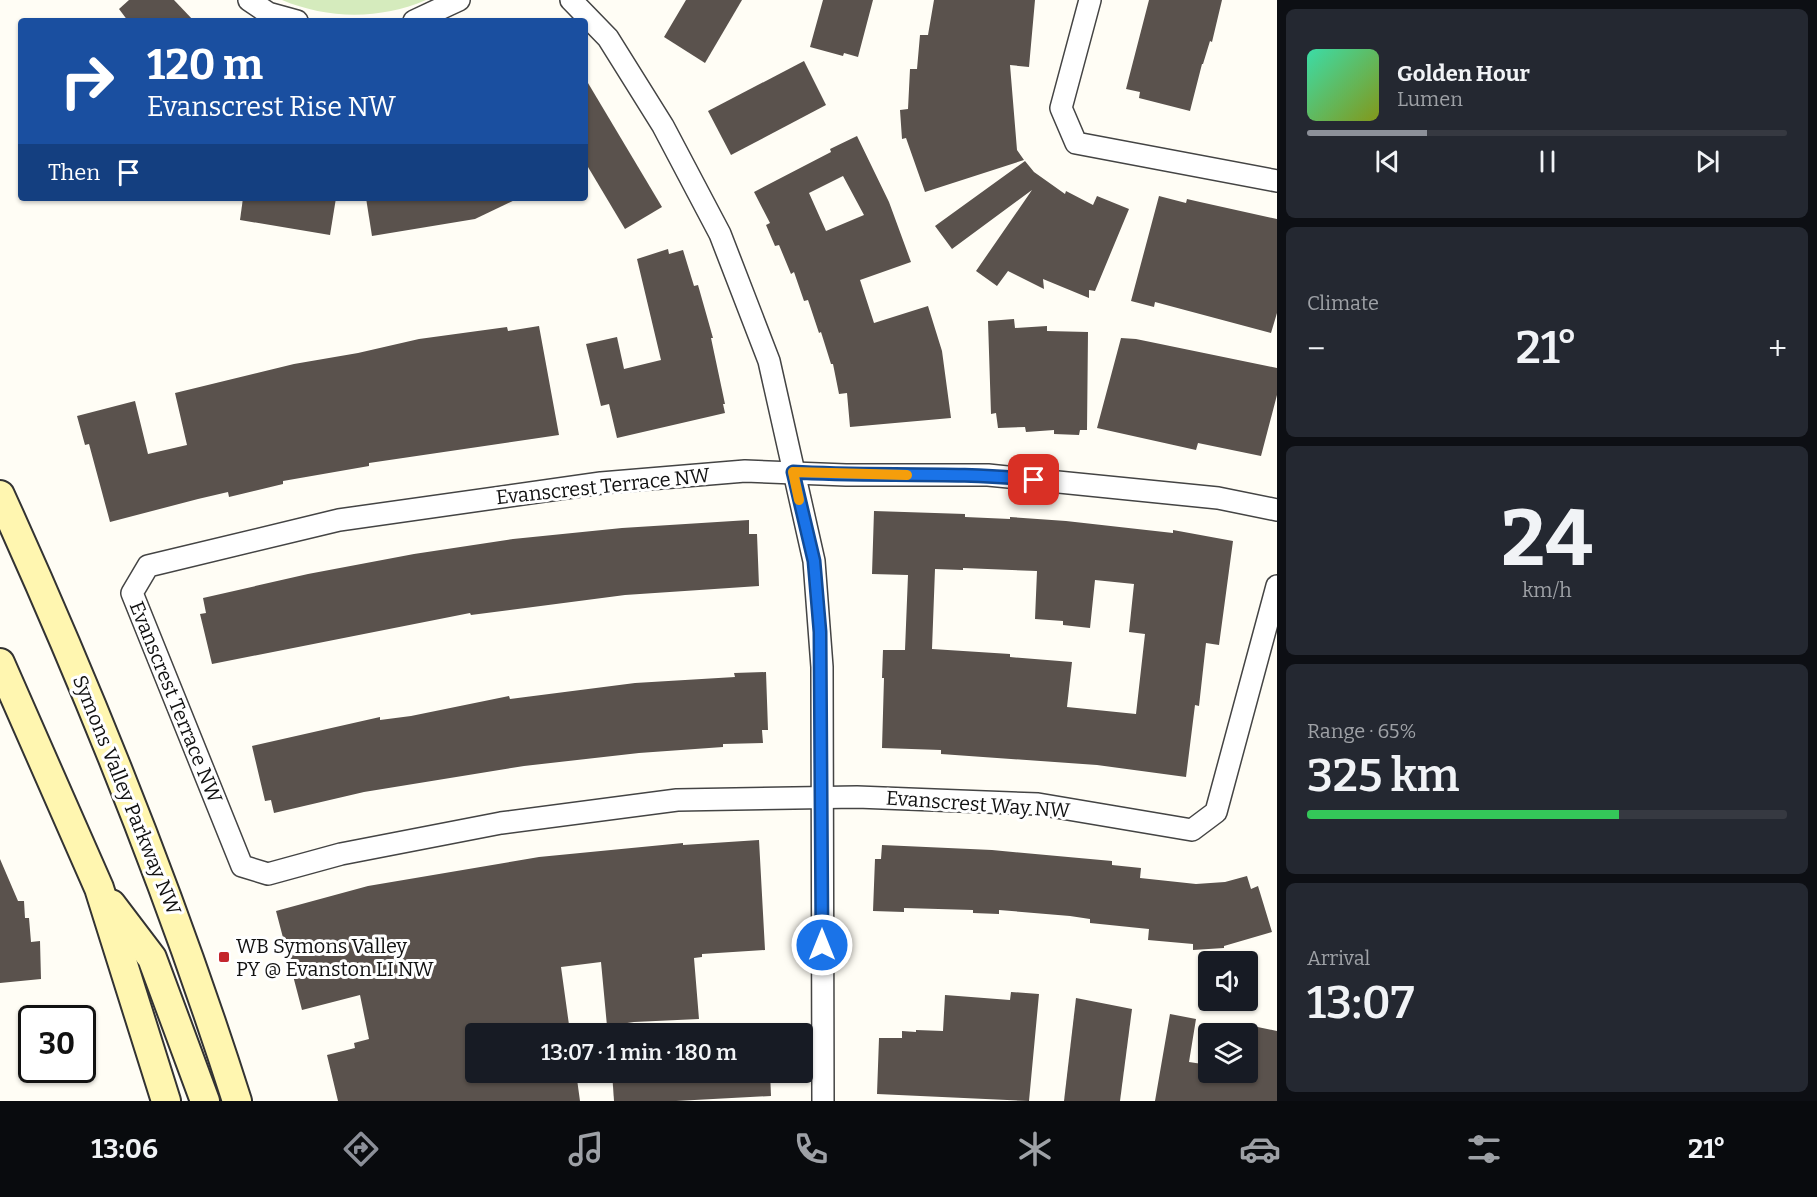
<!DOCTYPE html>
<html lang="en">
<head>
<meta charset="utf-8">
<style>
  :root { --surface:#171b24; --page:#242831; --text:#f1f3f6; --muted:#9ea1a6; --line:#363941; --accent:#8c9099 }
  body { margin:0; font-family:Bitter,serif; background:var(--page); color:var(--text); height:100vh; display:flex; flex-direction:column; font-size:22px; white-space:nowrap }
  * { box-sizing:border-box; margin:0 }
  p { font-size:20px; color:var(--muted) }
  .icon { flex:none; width:33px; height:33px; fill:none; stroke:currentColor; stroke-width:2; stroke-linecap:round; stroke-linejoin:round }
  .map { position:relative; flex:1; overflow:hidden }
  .side { display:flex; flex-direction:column; gap:9px; padding:9px; background:#0d0f14; width:540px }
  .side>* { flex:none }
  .hud { position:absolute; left:18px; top:18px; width:570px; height:183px; border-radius:6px; box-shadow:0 2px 4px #0004; background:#1a4fa0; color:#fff; overflow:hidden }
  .controls { position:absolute; left:1198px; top:951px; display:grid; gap:12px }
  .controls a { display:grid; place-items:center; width:60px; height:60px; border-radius:6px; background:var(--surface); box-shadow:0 2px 4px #0004; font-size:30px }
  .speed { position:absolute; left:18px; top:1005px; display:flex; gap:12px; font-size:30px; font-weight:700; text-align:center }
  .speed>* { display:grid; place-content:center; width:78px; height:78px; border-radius:50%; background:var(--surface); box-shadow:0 2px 4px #0004; line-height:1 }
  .speed .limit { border:3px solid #111; border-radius:9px; background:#fff; color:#111 }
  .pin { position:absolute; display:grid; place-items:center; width:51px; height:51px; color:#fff; margin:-26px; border-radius:12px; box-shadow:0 3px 9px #0006 }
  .me { position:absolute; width:66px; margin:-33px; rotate:0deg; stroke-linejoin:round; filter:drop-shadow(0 0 4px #0008) }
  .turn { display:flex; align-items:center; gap:21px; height:126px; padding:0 30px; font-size:27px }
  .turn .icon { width:78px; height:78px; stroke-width:2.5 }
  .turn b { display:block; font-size:42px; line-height:51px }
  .then { display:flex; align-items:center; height:57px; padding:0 30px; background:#0003; gap:12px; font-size:22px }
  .big { font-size:45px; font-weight:600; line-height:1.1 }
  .side .tile { flex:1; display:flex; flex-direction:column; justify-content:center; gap:9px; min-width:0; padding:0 21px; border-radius:9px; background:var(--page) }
  .side .dial { align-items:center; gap:0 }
  .dial b { font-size:78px; line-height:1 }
  .song { display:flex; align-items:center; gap:18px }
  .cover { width:72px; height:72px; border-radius:9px; background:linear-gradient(135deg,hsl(160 70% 55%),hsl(70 70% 35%)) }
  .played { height:6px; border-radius:3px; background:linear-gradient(90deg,var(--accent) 25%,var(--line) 25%) }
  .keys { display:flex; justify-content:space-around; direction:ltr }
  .heat { display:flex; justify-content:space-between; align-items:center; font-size:33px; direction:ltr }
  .charge { height:9px; border-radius:4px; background:linear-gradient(90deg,#34c759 65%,var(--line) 0) }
  .trip { position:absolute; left:465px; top:1023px; width:348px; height:60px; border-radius:6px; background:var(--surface); box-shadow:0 2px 4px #0004; font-weight:600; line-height:60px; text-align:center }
  .menu { display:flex; height:96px; justify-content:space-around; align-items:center; background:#090b0e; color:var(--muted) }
  .menu .icon { width:42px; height:42px }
  .menu .active { color:var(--accent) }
  .menu b { font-size:27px; color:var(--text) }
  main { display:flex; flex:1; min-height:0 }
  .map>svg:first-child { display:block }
  .green { fill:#d5ebbd }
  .building { fill:#5a524d; fill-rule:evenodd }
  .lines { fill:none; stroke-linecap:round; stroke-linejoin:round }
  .street-casing { stroke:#444; stroke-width:24 }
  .secondary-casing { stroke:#333; stroke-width:32 }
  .street { stroke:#fff; stroke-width:21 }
  .secondary { stroke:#fff6b0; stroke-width:28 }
  .route-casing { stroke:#114b97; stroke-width:15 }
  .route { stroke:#1a73e8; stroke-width:10 }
  .slow { stroke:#f59e0b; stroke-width:10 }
  .poi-dot { fill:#c4262e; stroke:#fff; stroke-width:2 }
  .labels { text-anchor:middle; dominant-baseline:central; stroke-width:6; stroke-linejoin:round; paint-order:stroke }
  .street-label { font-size:20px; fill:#111; stroke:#fff }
  .poi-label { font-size:20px; fill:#111; stroke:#fff; text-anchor:start }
</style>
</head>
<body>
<main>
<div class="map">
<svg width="1277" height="1101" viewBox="0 0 1277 1101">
  <rect width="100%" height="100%" fill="#fffdf5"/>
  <path class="green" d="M 282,0 L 426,0 C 380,20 327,19 282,0 Z"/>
  <g class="building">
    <path d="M 129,0 L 174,0 L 194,21 L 128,21 L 119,9 Z"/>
    <path d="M 686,0 L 742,0 L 705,63 L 664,37 Z"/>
    <path d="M 823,0 L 873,0 L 858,57 L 844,53 L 843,56 L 810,47 Z"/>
    <path d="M 934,0 L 1035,0 L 1029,67 L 1010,65 L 1017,150 L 1024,160 L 925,192 L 906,138 L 902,139 L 900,110 L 908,109 L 910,69 L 917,69 L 920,35 L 928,35 Z"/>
    <path d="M 1149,0 L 1222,0 L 1212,42 L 1210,41 L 1203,64 L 1202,64 L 1190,111 L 1139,98 L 1140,92 L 1126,89 Z"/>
    <path d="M 804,61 L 826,105 L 731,155 L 708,111 Z"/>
    <path d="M 585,78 L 662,207 L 625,229 L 585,162 Z"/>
    <path d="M 857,136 L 889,202 L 911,262 L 860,280 L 874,323 L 928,306 L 942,351 L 951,418 L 850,427 L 847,393 L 839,394 L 833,364 L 831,364 L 821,332 L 819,333 L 808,300 L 804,301 L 794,272 L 791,274 L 779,245 L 775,246 L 766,225 L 770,223 L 754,192 L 831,152 L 830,149 ZM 843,176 L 864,215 L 826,231 L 809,193 Z"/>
    <path d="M 1025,161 L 1034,172 L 1065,194 L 1066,191 L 1093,205 L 1097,196 L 1129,209 L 1095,291 L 1089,290 L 1089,298 L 1043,279 L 1044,289 L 1008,271 L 997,286 L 976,271 L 1032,190 L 952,249 L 935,226 Z"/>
    <path d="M 1159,196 L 1186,203 L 1187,199 L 1200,202 L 1277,219 L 1277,313 L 1271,333 L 1155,302 L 1154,307 L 1131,301 Z"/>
    <path d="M 243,198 L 336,198 L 330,235 L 240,220 Z"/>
    <path d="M 366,198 L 519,198 L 475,219 L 372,236 Z"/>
    <path d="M 668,249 L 669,254 L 683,250 L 694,286 L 698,285 L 713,338 L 711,338 L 725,404 L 723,404 L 725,413 L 617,438 L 609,404 L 601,406 L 586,344 L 617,337 L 624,369 L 661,360 L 637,259 Z"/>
    <path d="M 1014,319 L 1015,328 L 1047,326 L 1047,331 L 1088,332 L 1087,430 L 1080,430 L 1079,435 L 1054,434 L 1054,430 L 1026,432 L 1025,427 L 998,428 L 996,413 L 991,414 L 988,321 Z"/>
    <path d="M 539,326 L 559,435 L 369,463 L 369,466 L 283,481 L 283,484 L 229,497 L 228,492 L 198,499 L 110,522 L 89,444 L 85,445 L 77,416 L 135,401 L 148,454 L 187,445 L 175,393 L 294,364 L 358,353 L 419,339 L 507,327 L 508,331 Z"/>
    <path d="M 1121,338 L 1136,339 L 1277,368 L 1277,395 L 1261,456 L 1198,443 L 1196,450 L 1097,428 Z"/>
    <path d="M 874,511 L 965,514 L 965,517 L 1010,519 L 1010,517 L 1066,521 L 1173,533 L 1173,530 L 1233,541 L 1219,645 L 1206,643 L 1199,706 L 1195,705 L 1186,777 L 1097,765 L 941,754 L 941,750 L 882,748 L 884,678 L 882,678 L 883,650 L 905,650 L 908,575 L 872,574 ZM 963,568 L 1037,571 L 1035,619 L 1063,621 L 1063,625 L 1090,628 L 1095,580 L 1134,584 L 1129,632 L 1145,634 L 1136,714 L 1067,707 L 1072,662 L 1010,657 L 1010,654 L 932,649 L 935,569 L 963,570 Z"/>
    <path d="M 749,520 L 749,534 L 757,534 L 759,586 L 625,595 L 471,615 L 470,613 L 212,664 L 200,614 L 206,613 L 203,598 L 308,574 L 414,554 L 513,539 L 622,528 Z"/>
    <path d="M 766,672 L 768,730 L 762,730 L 763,743 L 723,744 L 723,747 L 639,753 L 524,766 L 364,792 L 274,813 L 271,800 L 265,801 L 252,746 L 380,717 L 380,720 L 411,716 L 509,696 L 510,699 L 635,683 L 735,677 L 734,673 Z"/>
    <path d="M 759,840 L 765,950 L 702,954 L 702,957 L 694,958 L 699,1019 L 634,1022 L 607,1026 L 601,962 L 561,967 L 570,1032 L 476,1034 L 476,1072 L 576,1072 L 580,1101 L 338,1101 L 327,1055 L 355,1048 L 354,1043 L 369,1039 L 360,995 L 302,1010 L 276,911 L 368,886 L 539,857 L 683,843 L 683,845 Z"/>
    <path d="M 882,845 L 992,850 L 1112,861 L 1112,865 L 1141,868 L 1140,878 L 1196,884 L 1225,882 L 1247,876 L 1251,889 L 1258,886 L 1272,932 L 1224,946 L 1224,948 L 1193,950 L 1193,944 L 1148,940 L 1149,929 L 1090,923 L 1090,919 L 1070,916 L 999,910 L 999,914 L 973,913 L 973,910 L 904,908 L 904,912 L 873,911 L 875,859 L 881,859 Z"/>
    <path d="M 0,859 L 18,901 L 24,901 L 25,918 L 29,918 L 31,942 L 40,941 L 41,979 L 0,983 Z"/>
    <path d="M 1011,992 L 1039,994 L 1029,1101 L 877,1094 L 879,1038 L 902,1038 L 902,1031 L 916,1032 L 916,1030 L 943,1031 L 945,995 L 1010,1000 Z"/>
    <path d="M 1076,998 L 1132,1009 L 1120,1101 L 1064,1101 Z"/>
    <path d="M 1170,1014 L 1196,1019 L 1189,1062 L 1209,1065 L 1209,1072 L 1248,1072 L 1248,1025 L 1277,1031 L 1277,1101 L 1155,1101 Z"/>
    <path d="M 612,1072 L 770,1072 L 771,1096 L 676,1101 L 614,1101 Z"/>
  </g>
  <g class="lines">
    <g class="street-casing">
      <g id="street">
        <path d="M 249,0 L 268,13 L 297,21"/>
        <path d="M 571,0 L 608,38 L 663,126 L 720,234 L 769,361 L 814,561 L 822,667 L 823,1101"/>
        <path d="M 1090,0 L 1061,108 L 1076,143 L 1277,181"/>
        <path d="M 414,21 L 459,0"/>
        <path d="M 1277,510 L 1218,498 L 988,475 L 846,475 L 745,471 L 601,483 L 339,520 L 148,566 L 132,593 L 242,866 L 268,874 L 341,854 L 501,823 L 677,800 L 857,797 L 1038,804 L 1192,830 L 1216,812 L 1277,586"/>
      </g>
    </g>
    <g class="secondary-casing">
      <g id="secondary">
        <path d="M 0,495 C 90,693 171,894 237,1101"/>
        <path d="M 0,663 L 99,888 L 166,1101"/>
        <path d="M 111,904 L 152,958 L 205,1101"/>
      </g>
    </g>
    <use href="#street" class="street"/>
    <use href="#secondary" class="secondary"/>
  </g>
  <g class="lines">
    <g class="route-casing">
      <path id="route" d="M 822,945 L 820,632 L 814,561 L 793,472 C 873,477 954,471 1034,480"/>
    </g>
    <use href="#route" class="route"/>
    <path class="slow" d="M 799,500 L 793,472 L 907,475"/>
  </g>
  <rect class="poi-dot" x="218" y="951" width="12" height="12" rx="3"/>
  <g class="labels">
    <g class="street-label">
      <text transform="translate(603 486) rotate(-6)">Evanscrest Terrace NW</text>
      <text transform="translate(176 702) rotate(68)">Evanscrest Terrace NW</text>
      <text transform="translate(127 795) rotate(68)">Symons Valley Parkway NW</text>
      <text transform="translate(978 804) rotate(4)">Evanscrest Way NW</text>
    </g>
    <g class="poi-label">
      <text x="236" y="946">WB Symons Valley<tspan x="236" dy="23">PY @ Evanston LI NW</tspan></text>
    </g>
  </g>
</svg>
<div class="controls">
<a><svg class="icon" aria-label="sound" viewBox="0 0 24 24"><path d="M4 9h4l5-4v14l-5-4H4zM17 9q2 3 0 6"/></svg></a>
<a><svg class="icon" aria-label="layers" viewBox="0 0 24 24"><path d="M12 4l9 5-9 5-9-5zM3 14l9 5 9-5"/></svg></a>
</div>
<div class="speed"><div class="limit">30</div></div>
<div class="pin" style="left:1034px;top:480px;background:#d93025"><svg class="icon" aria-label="arrive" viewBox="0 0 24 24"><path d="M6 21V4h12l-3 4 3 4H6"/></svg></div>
<svg class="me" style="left:822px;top:945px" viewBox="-20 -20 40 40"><circle r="17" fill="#1a73e8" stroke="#fff" stroke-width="3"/><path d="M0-11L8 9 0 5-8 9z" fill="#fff"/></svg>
<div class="trip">13:07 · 1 min · 180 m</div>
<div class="hud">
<div class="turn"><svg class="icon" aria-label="right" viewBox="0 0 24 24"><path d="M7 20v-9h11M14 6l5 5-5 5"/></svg><div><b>120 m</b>Evanscrest Rise NW</div></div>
<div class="then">Then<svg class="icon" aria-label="arrive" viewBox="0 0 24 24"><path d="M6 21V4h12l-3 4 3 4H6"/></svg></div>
</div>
</div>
<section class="side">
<div class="tile">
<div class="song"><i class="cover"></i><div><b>Golden Hour</b><p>Lumen</p></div></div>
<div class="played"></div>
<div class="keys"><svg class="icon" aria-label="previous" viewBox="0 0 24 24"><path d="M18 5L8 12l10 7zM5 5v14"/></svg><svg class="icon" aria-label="pause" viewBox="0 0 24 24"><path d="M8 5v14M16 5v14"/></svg><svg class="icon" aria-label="next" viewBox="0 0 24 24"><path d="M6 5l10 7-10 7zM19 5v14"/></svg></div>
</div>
<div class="tile"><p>Climate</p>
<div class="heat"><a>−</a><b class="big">21°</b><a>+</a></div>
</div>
<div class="tile dial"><b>24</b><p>km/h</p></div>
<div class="tile"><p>Range · 65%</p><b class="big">325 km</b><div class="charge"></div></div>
<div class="tile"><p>Arrival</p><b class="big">13:07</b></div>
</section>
</main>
<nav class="menu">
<b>13:06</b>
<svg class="icon active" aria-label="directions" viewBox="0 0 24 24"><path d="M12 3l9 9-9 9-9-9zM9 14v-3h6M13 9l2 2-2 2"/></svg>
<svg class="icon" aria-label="music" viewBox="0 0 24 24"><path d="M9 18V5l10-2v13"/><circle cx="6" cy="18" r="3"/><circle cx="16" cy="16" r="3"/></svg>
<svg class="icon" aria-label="phone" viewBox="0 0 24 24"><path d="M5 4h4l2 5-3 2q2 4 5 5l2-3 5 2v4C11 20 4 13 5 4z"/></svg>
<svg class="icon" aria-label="climate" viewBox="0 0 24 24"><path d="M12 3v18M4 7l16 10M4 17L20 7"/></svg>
<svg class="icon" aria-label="car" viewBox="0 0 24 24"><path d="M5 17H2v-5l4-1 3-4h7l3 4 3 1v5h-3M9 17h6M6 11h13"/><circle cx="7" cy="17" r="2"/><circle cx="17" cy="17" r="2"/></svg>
<svg class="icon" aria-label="filters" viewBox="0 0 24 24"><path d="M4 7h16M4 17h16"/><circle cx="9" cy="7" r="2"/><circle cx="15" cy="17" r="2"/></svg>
<b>21°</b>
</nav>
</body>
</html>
